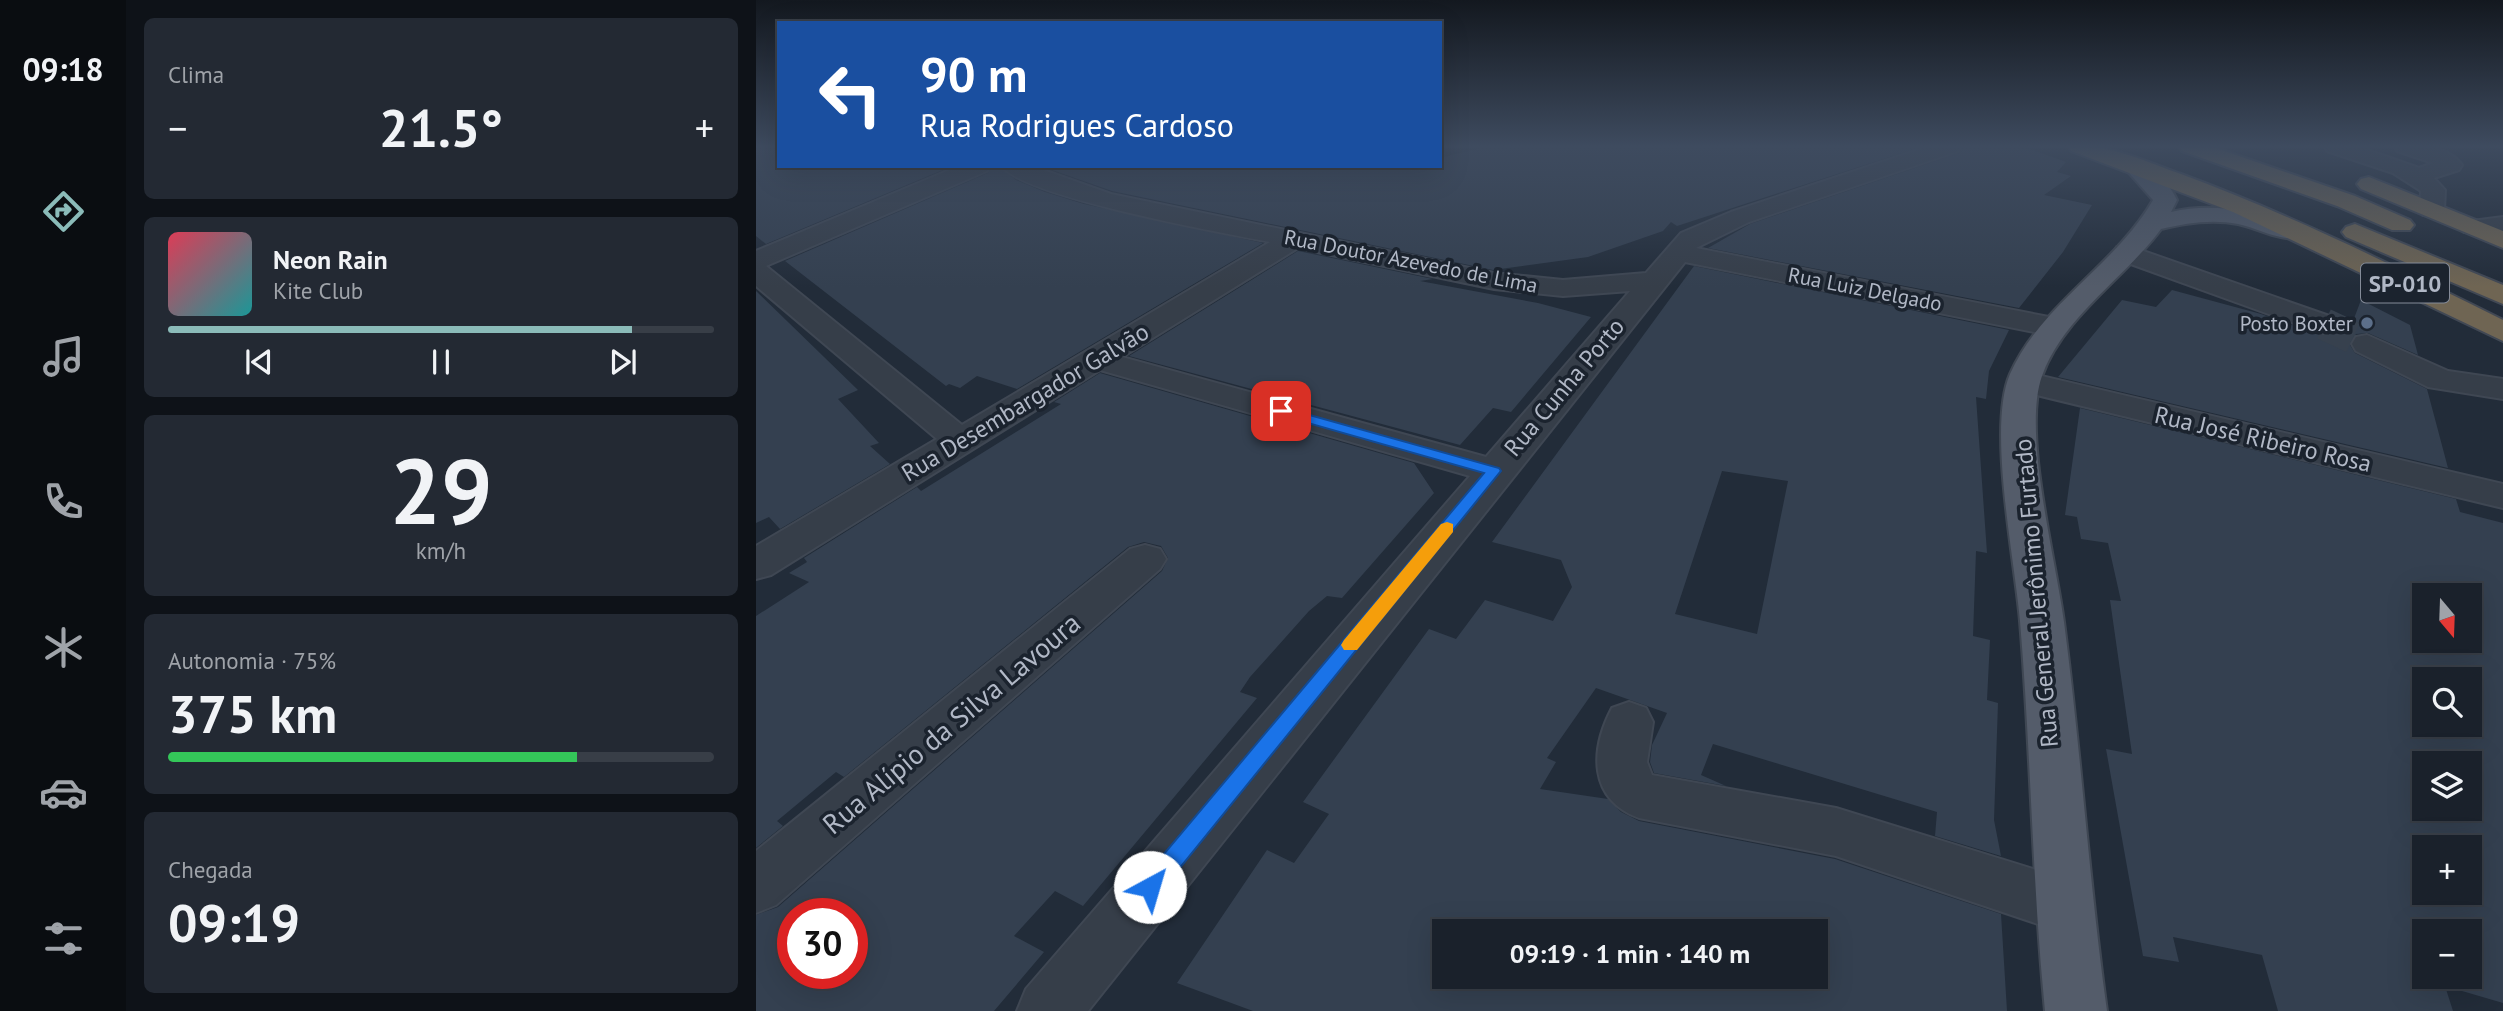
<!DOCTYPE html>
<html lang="pt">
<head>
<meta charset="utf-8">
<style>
  :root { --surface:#1a212b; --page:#232933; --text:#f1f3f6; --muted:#9fa3a9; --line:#383e47; --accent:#8bbbb9 }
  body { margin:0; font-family:"PT Sans",sans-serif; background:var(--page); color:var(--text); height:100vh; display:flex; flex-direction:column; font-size:26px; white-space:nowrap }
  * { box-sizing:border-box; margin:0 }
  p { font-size:23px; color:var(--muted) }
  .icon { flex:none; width:38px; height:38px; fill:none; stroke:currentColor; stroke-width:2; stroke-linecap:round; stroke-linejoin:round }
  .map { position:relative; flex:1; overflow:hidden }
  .sheet { display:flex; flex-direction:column; gap:18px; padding:18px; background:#0e1218; width:630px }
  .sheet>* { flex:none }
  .banner { position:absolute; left:21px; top:21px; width:665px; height:147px; border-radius:0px; box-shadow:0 7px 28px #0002,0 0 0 2px var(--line); background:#1a4fa0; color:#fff; overflow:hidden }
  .needle { width:46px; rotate:161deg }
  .controls { position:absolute; left:1656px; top:583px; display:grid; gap:14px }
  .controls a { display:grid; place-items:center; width:70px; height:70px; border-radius:0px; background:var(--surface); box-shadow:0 7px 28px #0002,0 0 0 2px var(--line); font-size:35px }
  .speed { position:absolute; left:21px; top:898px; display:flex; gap:14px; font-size:35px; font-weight:700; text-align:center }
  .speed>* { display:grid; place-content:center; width:91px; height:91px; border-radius:50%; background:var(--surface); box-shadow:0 7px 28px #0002,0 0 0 2px var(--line); line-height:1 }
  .speed .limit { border:10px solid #d22; background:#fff; color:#111 }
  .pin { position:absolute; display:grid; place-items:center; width:60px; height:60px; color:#fff; margin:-30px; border-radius:14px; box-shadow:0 4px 10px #0006 }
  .me { position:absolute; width:77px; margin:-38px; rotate:39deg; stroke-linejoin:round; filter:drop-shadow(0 0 5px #0008) }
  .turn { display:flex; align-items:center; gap:24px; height:147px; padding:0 28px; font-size:32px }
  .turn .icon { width:91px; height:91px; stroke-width:2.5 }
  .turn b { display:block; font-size:49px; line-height:60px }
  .big { font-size:52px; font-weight:600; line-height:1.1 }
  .sheet .card { flex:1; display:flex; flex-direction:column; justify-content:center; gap:10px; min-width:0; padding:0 24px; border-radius:10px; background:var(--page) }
  .sheet .dial { align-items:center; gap:0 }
  .dial b { font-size:91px; line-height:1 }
  .song { display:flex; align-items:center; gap:21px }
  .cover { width:84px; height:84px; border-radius:10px; background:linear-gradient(135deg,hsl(350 70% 55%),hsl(180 70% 35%)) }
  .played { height:7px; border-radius:4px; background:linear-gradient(90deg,var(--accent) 85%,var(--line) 85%) }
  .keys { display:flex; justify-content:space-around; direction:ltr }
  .heat { display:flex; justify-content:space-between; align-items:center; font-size:38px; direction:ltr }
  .charge { height:10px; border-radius:5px; background:linear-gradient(90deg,#34c759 75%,var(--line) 0) }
  .trip { position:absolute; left:676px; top:919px; width:396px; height:70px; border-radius:0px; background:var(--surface); box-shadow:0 7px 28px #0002,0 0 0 2px var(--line); font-weight:600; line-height:70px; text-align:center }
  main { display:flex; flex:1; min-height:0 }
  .dock { display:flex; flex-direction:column; width:126px; justify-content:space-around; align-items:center; background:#0a0d11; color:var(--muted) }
  .dock .icon { width:49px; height:49px }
  .dock .active { color:var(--accent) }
  .dock b { font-size:32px; color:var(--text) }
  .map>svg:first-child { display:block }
  .building { fill:#344050; fill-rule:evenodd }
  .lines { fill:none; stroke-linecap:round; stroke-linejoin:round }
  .minor-tunnel { stroke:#37414e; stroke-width:32; stroke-dasharray:32 16; stroke-linecap:butt }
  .minor-casing { stroke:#3f4753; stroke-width:4 }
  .major-casing { stroke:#3f4753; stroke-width:4 }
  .highway-casing { stroke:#414854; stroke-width:4 }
  .minor { fill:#363e49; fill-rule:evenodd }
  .major { fill:#545c6a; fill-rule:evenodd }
  .highway { fill:#6f6553; fill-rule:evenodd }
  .route { fill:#1a73e8; stroke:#114b97; stroke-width:2 }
  .slow { fill:#f59e0b }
  .service-dot { fill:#5c6f8a; stroke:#1b232e; stroke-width:2.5 }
  .labels { text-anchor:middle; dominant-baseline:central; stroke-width:7; stroke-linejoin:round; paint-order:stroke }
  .far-street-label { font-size:21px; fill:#b1b8c6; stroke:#1b232e }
  .far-poi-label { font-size:21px; fill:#b1b8c6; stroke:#1b232e; text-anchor:end }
  .shield { fill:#1b232e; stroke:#848b98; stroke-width:2 }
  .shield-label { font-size:23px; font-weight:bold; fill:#b1b8c6 }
  .street-label { font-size:24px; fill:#b1b8c6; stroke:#1b232e }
  .near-street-label { font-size:28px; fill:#b1b8c6; stroke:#1b232e }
</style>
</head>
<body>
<main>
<nav class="dock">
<b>09:18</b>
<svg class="icon active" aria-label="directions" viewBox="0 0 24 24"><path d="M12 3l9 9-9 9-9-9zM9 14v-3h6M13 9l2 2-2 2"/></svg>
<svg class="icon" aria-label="music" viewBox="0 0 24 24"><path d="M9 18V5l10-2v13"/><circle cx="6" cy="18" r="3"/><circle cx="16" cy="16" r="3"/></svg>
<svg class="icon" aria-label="phone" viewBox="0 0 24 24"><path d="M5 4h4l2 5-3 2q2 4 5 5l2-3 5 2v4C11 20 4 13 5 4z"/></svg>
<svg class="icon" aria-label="climate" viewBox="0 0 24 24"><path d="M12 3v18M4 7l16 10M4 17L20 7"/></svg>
<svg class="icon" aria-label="car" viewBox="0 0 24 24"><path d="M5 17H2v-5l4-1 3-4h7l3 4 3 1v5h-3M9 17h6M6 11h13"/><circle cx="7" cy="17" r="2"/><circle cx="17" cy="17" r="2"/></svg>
<svg class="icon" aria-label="filters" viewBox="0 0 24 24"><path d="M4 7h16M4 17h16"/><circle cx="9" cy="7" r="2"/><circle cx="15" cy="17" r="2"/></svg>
</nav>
<section class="sheet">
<div class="card"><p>Clima</p>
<div class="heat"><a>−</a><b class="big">21.5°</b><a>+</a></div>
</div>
<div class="card">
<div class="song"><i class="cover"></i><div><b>Neon Rain</b><p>Kite Club</p></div></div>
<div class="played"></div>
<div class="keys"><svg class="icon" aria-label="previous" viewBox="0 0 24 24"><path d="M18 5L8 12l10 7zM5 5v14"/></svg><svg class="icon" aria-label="pause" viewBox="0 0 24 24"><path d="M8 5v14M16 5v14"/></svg><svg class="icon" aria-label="next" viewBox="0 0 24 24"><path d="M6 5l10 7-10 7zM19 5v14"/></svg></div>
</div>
<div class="card dial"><b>29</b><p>km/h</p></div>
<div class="card"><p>Autonomia · 75%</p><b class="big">375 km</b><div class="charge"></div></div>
<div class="card"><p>Chegada</p><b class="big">09:19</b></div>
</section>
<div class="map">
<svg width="1747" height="1011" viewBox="0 0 1747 1011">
  <rect width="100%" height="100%" fill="#222c39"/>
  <g class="building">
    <path d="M 0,146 L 23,146 L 23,166 L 196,166 L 10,244 L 0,236 Z"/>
    <path d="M 732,146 L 1167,146 L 921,226 L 915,222 L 907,231 L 832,257 L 737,270 L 356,191 L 285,166 L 684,166 L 684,158 Z"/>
    <path d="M 1208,146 L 1266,146 L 1310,162 L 1301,172 L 1315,176 L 1288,195 L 1336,205 L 1307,252 L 1263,308 L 952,248 L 994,224 L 1203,153 Z"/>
    <path d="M 236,166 L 243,166 L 260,180 L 289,192 L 328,204 L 507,243 L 261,389 L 221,376 L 204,388 L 193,384 L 190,386 L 29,261 L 232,173 Z"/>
    <path d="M 542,251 L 677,279 L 664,281 L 782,303 L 835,317 L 755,412 L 737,408 L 704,445 L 373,356 Z"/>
    <path d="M 938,266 L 1253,330 L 1233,371 L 1230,399 L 1220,397 L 1231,553 L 1220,551 L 1217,636 L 1234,640 L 1231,700 L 1242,703 L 1238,820 L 1245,856 L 1179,836 L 1181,812 L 957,744 L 945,775 L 970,786 L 898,773 L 894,762 L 896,745 L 911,713 L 840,688 L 791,758 L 800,762 L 784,789 L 852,799 L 865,812 L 883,821 L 1079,859 L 1245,914 L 1251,1011 L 497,1011 L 421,983 L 511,850 L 538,863 L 573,814 L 547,802 L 673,629 L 700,639 L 729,600 L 797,621 L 816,587 L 805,560 L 736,542 ZM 966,471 L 1032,481 L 1001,634 L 919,614 ZM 688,931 L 1059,931 L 1059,976 L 688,976 Z"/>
    <path d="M 1416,290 L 1505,314 L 1567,336 L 1578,333 L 1591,337 L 1605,300 L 1654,325 L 1662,355 L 1612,333 L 1600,334 L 1594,345 L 1599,353 L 1671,389 L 1692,468 L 1302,377 L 1366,300 L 1400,307 Z"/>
    <path d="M 0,291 L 102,390 L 82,399 L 123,443 L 114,446 L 134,464 L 24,529 L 13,517 L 0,523 Z"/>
    <path d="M 344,373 L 658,463 L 678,493 L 586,598 L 571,596 L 553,611 L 494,677 L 484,692 L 501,698 L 327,906 L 299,891 L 258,936 L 288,952 L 238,1011 L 0,1011 L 0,915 L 22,907 L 406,571 L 412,558 L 405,546 L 388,542 L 372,547 L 88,777 L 80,772 L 21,821 L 27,826 L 0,848 L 0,616 L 53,582 L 33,573 L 51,562 L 48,558 L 161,487 L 165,491 L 305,404 L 298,402 ZM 37,914 L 96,914 L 96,973 L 37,973 Z"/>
    <path d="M 1324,408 L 1700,499 L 1704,512 L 1747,523 L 1747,1003 L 1689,986 L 1697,1011 L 1522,1011 L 1506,955 L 1417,937 L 1423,962 L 1387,956 L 1350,749 L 1376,754 L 1354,600 L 1365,601 L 1352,543 L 1325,539 L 1321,517 L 1309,515 ZM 1668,595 L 1713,595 L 1713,640 L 1668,640 ZM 1668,679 L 1713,679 L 1713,724 L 1668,724 ZM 1668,763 L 1713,763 L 1713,808 L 1668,808 ZM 1668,847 L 1713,847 L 1713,892 L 1668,892 ZM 1668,931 L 1713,931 L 1713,976 L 1668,976 Z"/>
  </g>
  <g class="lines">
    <path class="minor-tunnel" d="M 1568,324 L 1611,344"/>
    <g class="minor-casing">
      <g id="minor">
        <path d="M 1174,146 L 1205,146 L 1202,151 L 993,222 L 940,248 L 1298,318 L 1309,321 L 1313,327 L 1309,333 L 1298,336 L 929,262 L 332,1011 L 261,1011 L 270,989 L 714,476 L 344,370 L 15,575 L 0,579 L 0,546 L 181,439 L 0,286 L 0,251 L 203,166 L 234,166 L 231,171 L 10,266 L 206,425 L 514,242 C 469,233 267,197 246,166 L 276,166 L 355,194 L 738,273 L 807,280 L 890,273 L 925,233 L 975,212 ZM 542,248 L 738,289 L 807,296 L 874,291 L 730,457 L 366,357 Z"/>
        <path d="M 1568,146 L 1600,146 L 1663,168 L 1677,163 L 1641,151 L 1638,146 C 1660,144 1692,145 1706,165 L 1703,170 L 1678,178 L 1689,190 L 1688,210 L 1685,215 L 1667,215 L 1664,210 L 1665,191 L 1637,173 L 1571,151 Z"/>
        <path d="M 1747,217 L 1747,233 L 1708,232 L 1704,227 L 1708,222 Z"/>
        <path d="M 1370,245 L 1579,318 L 1583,324 L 1579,330 L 1568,333 L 1557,330 L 1361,259 L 1357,253 L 1361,247 Z"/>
        <path d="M 1611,335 L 1692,371 L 1747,379 L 1747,399 L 1672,387 L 1600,351 L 1596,344 L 1600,337 Z"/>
        <path d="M 1268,372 L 1747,484 L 1747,508 L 1256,389 L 1252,382 L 1256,375 Z"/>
        <path d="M 389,545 L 404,549 L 410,559 L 404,569 L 20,905 L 0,913 L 0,851 L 374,549 Z"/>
        <path d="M 873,702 L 890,708 L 897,722 L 891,762 L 896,775 L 1080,808 L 1306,878 L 1326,886 L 1335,905 L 1326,924 L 1306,932 L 1080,856 L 883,818 C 832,799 834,750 856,708 Z"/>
      </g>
    </g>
    <g class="major-casing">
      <path id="major" d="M 1377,158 C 1395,163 1414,184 1421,200 L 1415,212 C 1461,201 1502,213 1546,227 L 1550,232 L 1546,237 C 1526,243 1502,228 1482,224 C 1456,219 1431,223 1405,229 C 1369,278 1307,317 1286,376 C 1266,432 1300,560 1308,622 C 1325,751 1333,882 1351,1011 L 1289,1011 C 1276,881 1275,751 1264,621 C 1259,561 1231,427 1254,374 C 1285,304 1359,266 1397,200 L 1366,165 Z"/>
    </g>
    <g class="highway-casing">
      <g id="highway">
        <path d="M 1312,146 C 1352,143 1388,161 1425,174 C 1536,215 1642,268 1747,320 L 1747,341 L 1477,212 L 1315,151 Z"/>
        <path d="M 1423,146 L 1454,146 L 1599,196 L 1654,220 L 1658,225 L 1654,230 L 1636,230 L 1581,206 L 1426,151 Z"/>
        <path d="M 1613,177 L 1747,231 L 1747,248 L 1605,189 L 1601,184 L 1605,179 Z"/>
        <path d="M 1599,224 L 1747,285 L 1747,304 L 1590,237 L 1586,232 L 1590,227 Z"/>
      </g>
    </g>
    <use href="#minor" class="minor"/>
    <use href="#major" class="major"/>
    <use href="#highway" class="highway"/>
  </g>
  <linearGradient id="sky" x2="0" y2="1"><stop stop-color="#13181f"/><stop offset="0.51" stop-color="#3e4b5f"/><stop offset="1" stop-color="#3e4b5f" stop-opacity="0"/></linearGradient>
  <rect width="1747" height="287" fill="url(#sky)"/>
  <path class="route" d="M 525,407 L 743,468 L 745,471 L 402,895 L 394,898 L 386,895 L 382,887 L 386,880 L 728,473 L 520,414 L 518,411 Z"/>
  <path class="slow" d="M 691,522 L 697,524 L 697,532 L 601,650 L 588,650 L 585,645 L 588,640 L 685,524 Z"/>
  <circle class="service-dot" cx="1611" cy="323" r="7"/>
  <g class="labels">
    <g class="far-street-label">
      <text transform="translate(655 261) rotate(11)">Rua Doutor Azevedo de Lima</text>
      <text transform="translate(1109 289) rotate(11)">Rua Luiz Delgado</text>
    </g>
    <g class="far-poi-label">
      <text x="1597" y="323">Posto Boxter</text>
    </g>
    <rect class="shield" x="1605" y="263.5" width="88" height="39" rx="5"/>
    <g class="shield-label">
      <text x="1649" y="283">SP-010</text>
    </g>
    <g class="street-label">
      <text transform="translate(808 387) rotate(-50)">Rua Cunha Porto</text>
      <text transform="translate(269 402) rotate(-31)">Rua Desembargador Galvão</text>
      <text transform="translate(1507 439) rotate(13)">Rua José Ribeiro Rosa</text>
      <text transform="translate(1280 593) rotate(-95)">Rua General Jerônimo Furtado</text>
    </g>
    <g class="near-street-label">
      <text transform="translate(195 723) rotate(-40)">Rua Alípio da Silva Lavoura</text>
    </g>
  </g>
</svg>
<div class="controls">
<a><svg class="needle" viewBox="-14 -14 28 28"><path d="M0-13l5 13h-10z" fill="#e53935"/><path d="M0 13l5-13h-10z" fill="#9fa3a9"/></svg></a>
<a><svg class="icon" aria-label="search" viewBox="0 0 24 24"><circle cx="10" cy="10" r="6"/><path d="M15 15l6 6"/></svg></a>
<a><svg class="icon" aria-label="layers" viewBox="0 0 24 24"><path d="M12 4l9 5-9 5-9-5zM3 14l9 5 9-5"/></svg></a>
<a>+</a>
<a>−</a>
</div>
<div class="speed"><div class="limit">30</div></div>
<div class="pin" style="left:525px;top:411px;background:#d93025"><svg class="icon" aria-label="arrive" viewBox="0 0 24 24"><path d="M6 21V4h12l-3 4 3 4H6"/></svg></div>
<svg class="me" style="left:394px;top:887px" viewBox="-20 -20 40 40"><circle r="19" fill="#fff"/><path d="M0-13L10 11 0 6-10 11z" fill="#1a73e8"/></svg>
<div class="trip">09:19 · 1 min · 140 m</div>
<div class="banner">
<div class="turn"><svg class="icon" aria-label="left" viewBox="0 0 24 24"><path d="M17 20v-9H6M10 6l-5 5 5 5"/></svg><div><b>90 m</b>Rua Rodrigues Cardoso</div></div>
</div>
</div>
</main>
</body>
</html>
